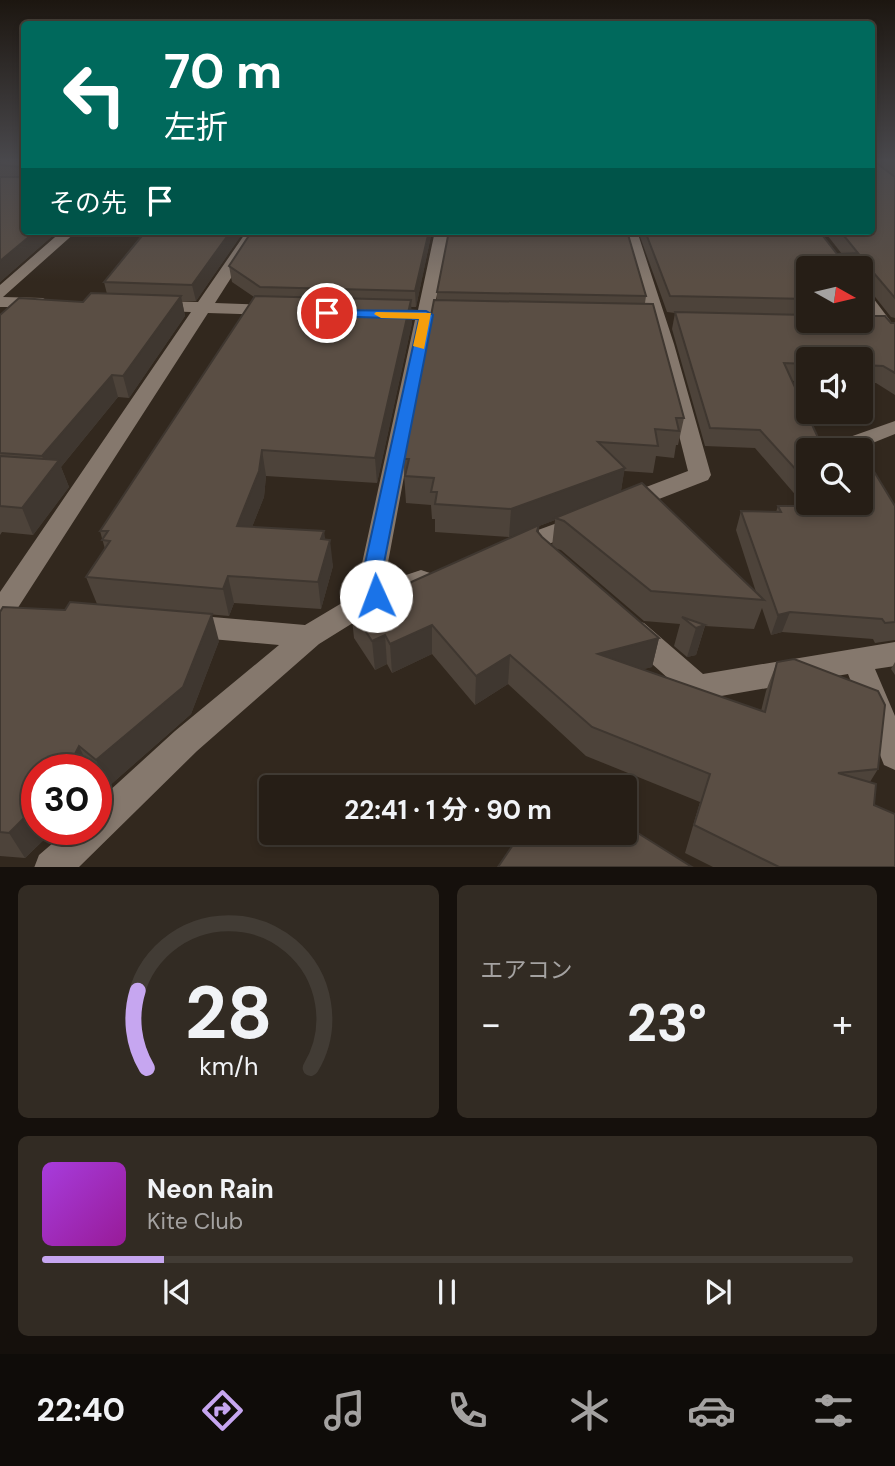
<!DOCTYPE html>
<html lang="ja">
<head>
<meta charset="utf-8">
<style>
  :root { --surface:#261e16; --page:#322b23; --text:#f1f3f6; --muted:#a4a2a1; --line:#423c35; --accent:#c6a6f0 }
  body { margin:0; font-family:"DM Sans","Noto Sans JP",sans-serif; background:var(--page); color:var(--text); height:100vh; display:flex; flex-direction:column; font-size:26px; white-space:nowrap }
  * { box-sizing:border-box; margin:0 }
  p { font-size:23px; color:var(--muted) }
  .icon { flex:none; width:38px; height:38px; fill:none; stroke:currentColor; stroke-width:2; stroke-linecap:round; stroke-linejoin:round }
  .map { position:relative; height:867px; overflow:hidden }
  .drawer { display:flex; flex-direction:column; gap:18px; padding:18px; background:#15100c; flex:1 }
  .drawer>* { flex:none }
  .guide { position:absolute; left:21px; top:21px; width:854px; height:214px; border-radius:7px; box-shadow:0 4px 10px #0003,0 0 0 2px var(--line); background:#00695c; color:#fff; overflow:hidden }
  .needle { width:46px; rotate:98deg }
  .buttons { position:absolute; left:796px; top:256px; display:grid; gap:14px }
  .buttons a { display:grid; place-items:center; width:77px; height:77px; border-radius:7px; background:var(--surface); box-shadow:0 4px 10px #0003,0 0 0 2px var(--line); font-size:35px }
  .speed { position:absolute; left:21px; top:754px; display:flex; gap:14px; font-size:35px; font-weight:700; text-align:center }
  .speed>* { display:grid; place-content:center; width:91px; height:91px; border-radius:50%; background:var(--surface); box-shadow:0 4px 10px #0003,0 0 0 2px var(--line); line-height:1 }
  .speed .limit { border:10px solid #d22; background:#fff; color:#111 }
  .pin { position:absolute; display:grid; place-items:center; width:60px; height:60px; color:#fff; margin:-30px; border:4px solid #fff; border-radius:50%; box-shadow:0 2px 7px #0007 }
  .me { position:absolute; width:77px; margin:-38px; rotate:358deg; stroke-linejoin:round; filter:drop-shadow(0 0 5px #0008) }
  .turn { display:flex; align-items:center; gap:24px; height:147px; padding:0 28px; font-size:32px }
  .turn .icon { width:91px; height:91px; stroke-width:2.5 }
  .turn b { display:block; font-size:49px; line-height:60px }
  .then { display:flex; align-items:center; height:66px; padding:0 28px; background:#0003; gap:14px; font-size:26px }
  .big { font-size:52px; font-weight:700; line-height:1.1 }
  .drawer .widget { flex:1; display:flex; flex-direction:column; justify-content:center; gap:10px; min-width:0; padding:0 24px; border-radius:10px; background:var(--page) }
  .drawer .dial { align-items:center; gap:0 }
  .dial svg { height:182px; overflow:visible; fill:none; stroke:var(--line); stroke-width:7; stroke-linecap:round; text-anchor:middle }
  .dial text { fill:var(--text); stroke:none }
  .song { display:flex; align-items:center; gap:21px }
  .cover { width:84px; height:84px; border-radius:10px; background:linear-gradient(135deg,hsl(280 70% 55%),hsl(300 70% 35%)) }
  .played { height:7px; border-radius:4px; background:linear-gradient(90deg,var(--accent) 15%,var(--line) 15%) }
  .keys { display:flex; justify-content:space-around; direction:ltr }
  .heat { display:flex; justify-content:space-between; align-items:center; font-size:38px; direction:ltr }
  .drawer .tiles { flex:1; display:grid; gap:18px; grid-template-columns:1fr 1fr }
  .widget:last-child { grid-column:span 2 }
  .trip { position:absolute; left:259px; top:775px; width:378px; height:70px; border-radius:7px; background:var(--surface); box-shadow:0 4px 10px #0003,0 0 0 2px var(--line); font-weight:700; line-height:70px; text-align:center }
  .tab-bar { display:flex; height:112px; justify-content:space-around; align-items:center; background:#0f0c09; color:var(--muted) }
  .tab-bar .icon { width:49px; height:49px }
  .tab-bar .current { color:var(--accent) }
  .tab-bar b { font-size:32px; color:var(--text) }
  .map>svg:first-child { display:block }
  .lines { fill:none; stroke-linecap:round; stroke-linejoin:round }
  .minor { fill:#85786d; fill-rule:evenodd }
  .wall { fill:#4d433a; fill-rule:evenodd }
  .shaded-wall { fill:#3f3730 }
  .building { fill:#5a4e44; stroke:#3f3730; stroke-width:2 }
  .route { fill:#1a73e8; stroke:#114b97; stroke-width:2 }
  .slow { fill:#f59e0b }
</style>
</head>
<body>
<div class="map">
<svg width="895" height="868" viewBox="0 0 895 868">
  <rect width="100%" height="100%" fill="#32281e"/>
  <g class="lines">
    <g class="minor">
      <path d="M 62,231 L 77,231 L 3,297 L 43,298 L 51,303 L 49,307 L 0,307 L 0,285 Z"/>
      <path d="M 247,231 L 261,231 L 215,303 L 274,305 L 282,310 L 274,315 L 208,313 L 10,620 L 0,624 L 0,592 L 191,312 L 155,311 L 147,306 L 155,301 L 198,302 Z"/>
      <path d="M 435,231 L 449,231 L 434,310 L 459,311 L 467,316 L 459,321 L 433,320 L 387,568 L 388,581 L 421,570 L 430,573 L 434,580 L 430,587 L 385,603 L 319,644 L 197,751 L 78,868 L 34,868 L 39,855 L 68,830 L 96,830 L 96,803 L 175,731 L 279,645 L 189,637 L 179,634 L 175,626 L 179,618 L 189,615 L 305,625 L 362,591 L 361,568 L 415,320 L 383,319 L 375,314 L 383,309 L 418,310 Z"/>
      <path d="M 623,231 L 637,231 L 674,344 L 711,475 L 708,480 L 628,511 L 620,509 L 616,503 L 620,497 L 688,471 L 656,344 Z"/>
      <path d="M 861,288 L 867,290 L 895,327 L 895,344 L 889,343 L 861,304 Z"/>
      <path d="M 895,421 L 895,434 L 855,450 L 824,450 L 827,445 Z"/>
      <path d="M 579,515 L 588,517 L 591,523 L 588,529 L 517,556 L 508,553 L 505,547 L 508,541 Z"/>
      <path d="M 634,620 L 644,623 L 703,674 L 895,642 L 895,666 L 875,669 L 895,716 L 895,770 L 884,765 L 848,674 L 698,700 L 688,696 L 624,639 L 620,631 L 624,623 Z"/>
    </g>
  </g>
  <g class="wall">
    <path d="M 0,160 L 24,160 L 58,231 L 0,282 Z"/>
    <path d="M 872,160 L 895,160 L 895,318 L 891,317 L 868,288 L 864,288 L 872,300 L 867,316 L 891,323 L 895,323 L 895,395 L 876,383 L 861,383 L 861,359 L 808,359 L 808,381 L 792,381 L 808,450 L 808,502 L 893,504 L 895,506 L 895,640 L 875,643 L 873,639 L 782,632 L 771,635 L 762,608 L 754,629 L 705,626 L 696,655 L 687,657 L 674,646 L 680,624 L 644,621 L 561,550 L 554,548 L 659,638 L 652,667 L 643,669 L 761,711 L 766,691 L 777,662 L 878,769 L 870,782 L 874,805 L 895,867 L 713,867 L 685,853 L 700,802 L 586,756 L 508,684 L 475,705 L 432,654 L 392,673 L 387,664 L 375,670 L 354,638 L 351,609 L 530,529 L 509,537 L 435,532 L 435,519 L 432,519 L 431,505 L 406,503 L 403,459 L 437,300 L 437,292 L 646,296 L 645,303 L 684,418 L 678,445 L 676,445 L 674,458 L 656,456 L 653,473 L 624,471 L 621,491 L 756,592 L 736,530 L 741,511 L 776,512 L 778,506 L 805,506 L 755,448 L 705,446 L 672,329 L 675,313 L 667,312 L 638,231 L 819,231 L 837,254 L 842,254 L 824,231 L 872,231 ZM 808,268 L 861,268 L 861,320 L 808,320 ZM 555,520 L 552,546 L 542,537 L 539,533 L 539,526 Z"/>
    <path d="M 76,231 L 244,231 L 196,301 L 182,301 L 185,316 L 129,398 L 118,397 L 61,467 L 69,487 L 33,535 L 2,532 L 0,535 L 0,315 L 83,302 L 107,294 L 104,282 L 141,236 L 77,235 Z"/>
    <path d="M 432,231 L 416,307 L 411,307 L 412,323 L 377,483 L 266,476 L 264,497 L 252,527 L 325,539 L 333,566 L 321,609 L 234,603 L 229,616 L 97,604 L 86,577 L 105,549 L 100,531 L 254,297 L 232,282 L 229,266 Z"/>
    <path d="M 0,612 L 219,641 L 191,714 L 108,787 L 96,777 L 96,770 L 37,770 L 37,830 L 54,830 L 25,858 L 0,856 Z"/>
    <path d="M 895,662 L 895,675 L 891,669 Z"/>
  </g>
  <g class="shaded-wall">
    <path d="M 36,231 L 58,231 L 0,282 L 0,261 Z"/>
    <path d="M 231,231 L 244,231 L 196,301 L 192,285 Z"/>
    <path d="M 429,231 L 432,231 L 416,307 L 415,291 Z"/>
    <path d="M 181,296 L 185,316 L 129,398 L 123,376 Z"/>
    <path d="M 411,300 L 412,323 L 377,483 L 375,458 Z"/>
    <path d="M 112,375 L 118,397 L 61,467 L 69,487 L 33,535 L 22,508 L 49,474 L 42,456 Z"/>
    <path d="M 262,450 L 266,476 L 264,497 L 242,552 L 237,526 Z"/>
    <path d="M 625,468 L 620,495 L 555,518 L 555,520 L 539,526 L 537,554 L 537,531 L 539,526 L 509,537 L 511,509 Z"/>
    <path d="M 324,531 L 327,550 L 330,540 L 333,566 L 321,609 L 318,582 L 321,539 Z"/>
    <path d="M 228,576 L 234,603 L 229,616 L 223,589 Z"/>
    <path d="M 790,612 L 782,632 L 771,635 L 778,615 Z"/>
    <path d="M 212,614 L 219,641 L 191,714 L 108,787 L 96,760 Z"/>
    <path d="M 432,625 L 432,654 L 392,673 L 390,644 Z"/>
    <path d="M 705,625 L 696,655 L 687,657 L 696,628 Z"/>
    <path d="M 385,635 L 387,664 L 375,670 L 372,641 Z"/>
    <path d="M 659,638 L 652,667 L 593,683 L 598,654 Z"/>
    <path d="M 510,655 L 508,684 L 475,705 L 476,676 Z"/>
    <path d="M 79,746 L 90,770 L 67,770 Z"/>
    <path d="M 37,805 L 37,830 L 54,830 L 25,858 L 9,833 Z"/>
  </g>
  <g class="building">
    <path d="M 0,160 L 24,160 L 24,231 L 36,231 L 0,261 L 0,177 L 20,177 L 22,167 L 0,165 Z"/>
    <path d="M 872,160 L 874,160 L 874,161 L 895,177 L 895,298 L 873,272 L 864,272 L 864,288 L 872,300 L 861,300 L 861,268 L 808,268 L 808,299 L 670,296 L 645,231 L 819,231 L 837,254 L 858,253 L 840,231 L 872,231 Z"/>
    <path d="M 146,231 L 231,231 L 192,285 L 104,282 Z"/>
    <path d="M 252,231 L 429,231 L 415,291 L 260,287 L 229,266 Z"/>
    <path d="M 449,231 L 627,231 L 646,296 L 437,292 Z"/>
    <path d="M 91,293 L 181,296 L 123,376 L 112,375 L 42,456 L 0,453 L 0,315 L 19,298 L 83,302 Z"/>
    <path d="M 255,296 L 411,300 L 375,458 L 262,450 L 259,471 L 237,526 L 324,531 L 321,539 L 330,540 L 318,582 L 228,576 L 223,589 L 86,577 L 110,541 L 102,540 L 108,531 L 100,531 Z"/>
    <path d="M 434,300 L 653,304 L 684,418 L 676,418 L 679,431 L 655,429 L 658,446 L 598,442 L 625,468 L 511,509 L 435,504 L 437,492 L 431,492 L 434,478 L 405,476 L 409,459 L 403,459 Z"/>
    <path d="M 675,312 L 808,315 L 808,320 L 861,320 L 861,316 L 885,316 L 891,323 L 895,323 L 895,373 L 883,366 L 861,365 L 861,359 L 808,359 L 808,364 L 784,363 L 820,442 L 835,439 L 846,450 L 808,450 L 808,483 L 760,430 L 710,428 Z"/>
    <path d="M 861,455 L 864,455 L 895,506 L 895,622 L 885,623 L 882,619 L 790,612 L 778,615 L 741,511 L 781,512 L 778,506 L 830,506 L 826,502 L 861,502 Z"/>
    <path d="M 0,456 L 59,460 L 22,508 L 0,506 Z"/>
    <path d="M 642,483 L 764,600 L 651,591 L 564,521 L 555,518 Z"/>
    <path d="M 539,525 L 537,531 L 542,537 L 659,638 L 598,654 L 765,712 L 777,662 L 794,659 L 878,691 L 885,705 L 878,769 L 838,773 L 876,784 L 874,805 L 895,814 L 895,867 L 779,867 L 694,825 L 710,774 L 592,727 L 510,655 L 476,676 L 432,625 L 390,644 L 385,635 L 372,641 L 351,609 Z"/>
    <path d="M 70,602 L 212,614 L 183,687 L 96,760 L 79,746 L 67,770 L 37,770 L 37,805 L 9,833 L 0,832 L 0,612 L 3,607 L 65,610 Z"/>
    <path d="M 682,617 L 705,625 L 696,628 Z"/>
    <path d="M 556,780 L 567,788 L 551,788 Z"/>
    <path d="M 625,825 L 692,867 L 498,867 L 521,833 L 625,833 Z"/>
  </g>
  <linearGradient id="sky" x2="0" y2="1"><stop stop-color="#1c1610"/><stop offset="0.57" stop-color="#49484c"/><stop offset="1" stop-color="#49484c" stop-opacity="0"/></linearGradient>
  <rect width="895" height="281" fill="url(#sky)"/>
  <path class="route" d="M 323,310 L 426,311 L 433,315 L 383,568 L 386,596 L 383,601 L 369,601 L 364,568 L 419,319 L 327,316 L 323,315 Z"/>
  <path class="slow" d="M 376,312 L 431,313 L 424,349 L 413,346 L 419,319 L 381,318 L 374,314 Z"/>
</svg>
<div class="buttons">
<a><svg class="needle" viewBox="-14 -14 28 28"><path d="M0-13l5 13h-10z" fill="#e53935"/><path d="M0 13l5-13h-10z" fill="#a4a2a1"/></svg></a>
<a><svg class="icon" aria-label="sound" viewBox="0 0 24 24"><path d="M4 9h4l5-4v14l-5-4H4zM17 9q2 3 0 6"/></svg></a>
<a><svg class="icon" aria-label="search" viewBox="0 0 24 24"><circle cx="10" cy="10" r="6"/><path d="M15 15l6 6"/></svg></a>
</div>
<div class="speed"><div class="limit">30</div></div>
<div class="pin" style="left:327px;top:313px;background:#d93025"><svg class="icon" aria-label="arrive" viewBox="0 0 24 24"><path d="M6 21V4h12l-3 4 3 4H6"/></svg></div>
<svg class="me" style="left:376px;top:596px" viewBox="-20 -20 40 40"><circle r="19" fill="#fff"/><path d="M0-13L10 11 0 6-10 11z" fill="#1a73e8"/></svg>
<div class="trip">22:41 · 1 分 · 90 m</div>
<div class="guide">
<div class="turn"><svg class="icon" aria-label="left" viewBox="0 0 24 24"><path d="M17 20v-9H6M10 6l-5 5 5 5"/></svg><div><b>70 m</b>左折</div></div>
<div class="then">その先<svg class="icon" aria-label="arrive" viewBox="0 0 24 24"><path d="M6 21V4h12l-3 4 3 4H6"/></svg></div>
</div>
</div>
<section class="drawer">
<div class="tiles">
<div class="widget dial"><svg viewBox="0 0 100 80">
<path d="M14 69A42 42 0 1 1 86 69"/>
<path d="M14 69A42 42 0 0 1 10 35" stroke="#c6a6f0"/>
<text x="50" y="56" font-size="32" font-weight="700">28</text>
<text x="50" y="72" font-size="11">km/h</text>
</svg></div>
<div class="widget"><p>エアコン</p>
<div class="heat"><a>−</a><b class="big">23°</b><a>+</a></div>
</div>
<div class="widget">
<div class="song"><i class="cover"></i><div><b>Neon Rain</b><p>Kite Club</p></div></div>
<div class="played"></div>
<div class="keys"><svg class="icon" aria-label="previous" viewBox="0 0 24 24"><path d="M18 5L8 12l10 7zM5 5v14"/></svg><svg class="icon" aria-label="pause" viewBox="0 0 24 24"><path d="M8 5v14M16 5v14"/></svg><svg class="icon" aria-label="next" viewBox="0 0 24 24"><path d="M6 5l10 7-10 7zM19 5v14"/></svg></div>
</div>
</div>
</section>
<nav class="tab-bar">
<b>22:40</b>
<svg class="icon current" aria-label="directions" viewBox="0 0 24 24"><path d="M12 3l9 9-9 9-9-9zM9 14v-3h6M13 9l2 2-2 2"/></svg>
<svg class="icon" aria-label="music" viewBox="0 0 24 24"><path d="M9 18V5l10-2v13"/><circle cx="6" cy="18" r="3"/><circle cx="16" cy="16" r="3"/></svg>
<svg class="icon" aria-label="phone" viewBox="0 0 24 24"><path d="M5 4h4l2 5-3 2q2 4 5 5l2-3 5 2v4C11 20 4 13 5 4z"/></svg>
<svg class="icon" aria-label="climate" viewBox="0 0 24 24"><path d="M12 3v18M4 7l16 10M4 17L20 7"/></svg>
<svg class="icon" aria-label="car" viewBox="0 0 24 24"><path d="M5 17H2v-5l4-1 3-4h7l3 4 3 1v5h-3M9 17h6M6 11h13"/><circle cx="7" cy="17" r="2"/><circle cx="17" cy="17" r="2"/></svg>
<svg class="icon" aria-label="filters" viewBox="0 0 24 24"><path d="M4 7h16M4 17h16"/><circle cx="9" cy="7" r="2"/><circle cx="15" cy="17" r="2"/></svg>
</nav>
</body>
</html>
